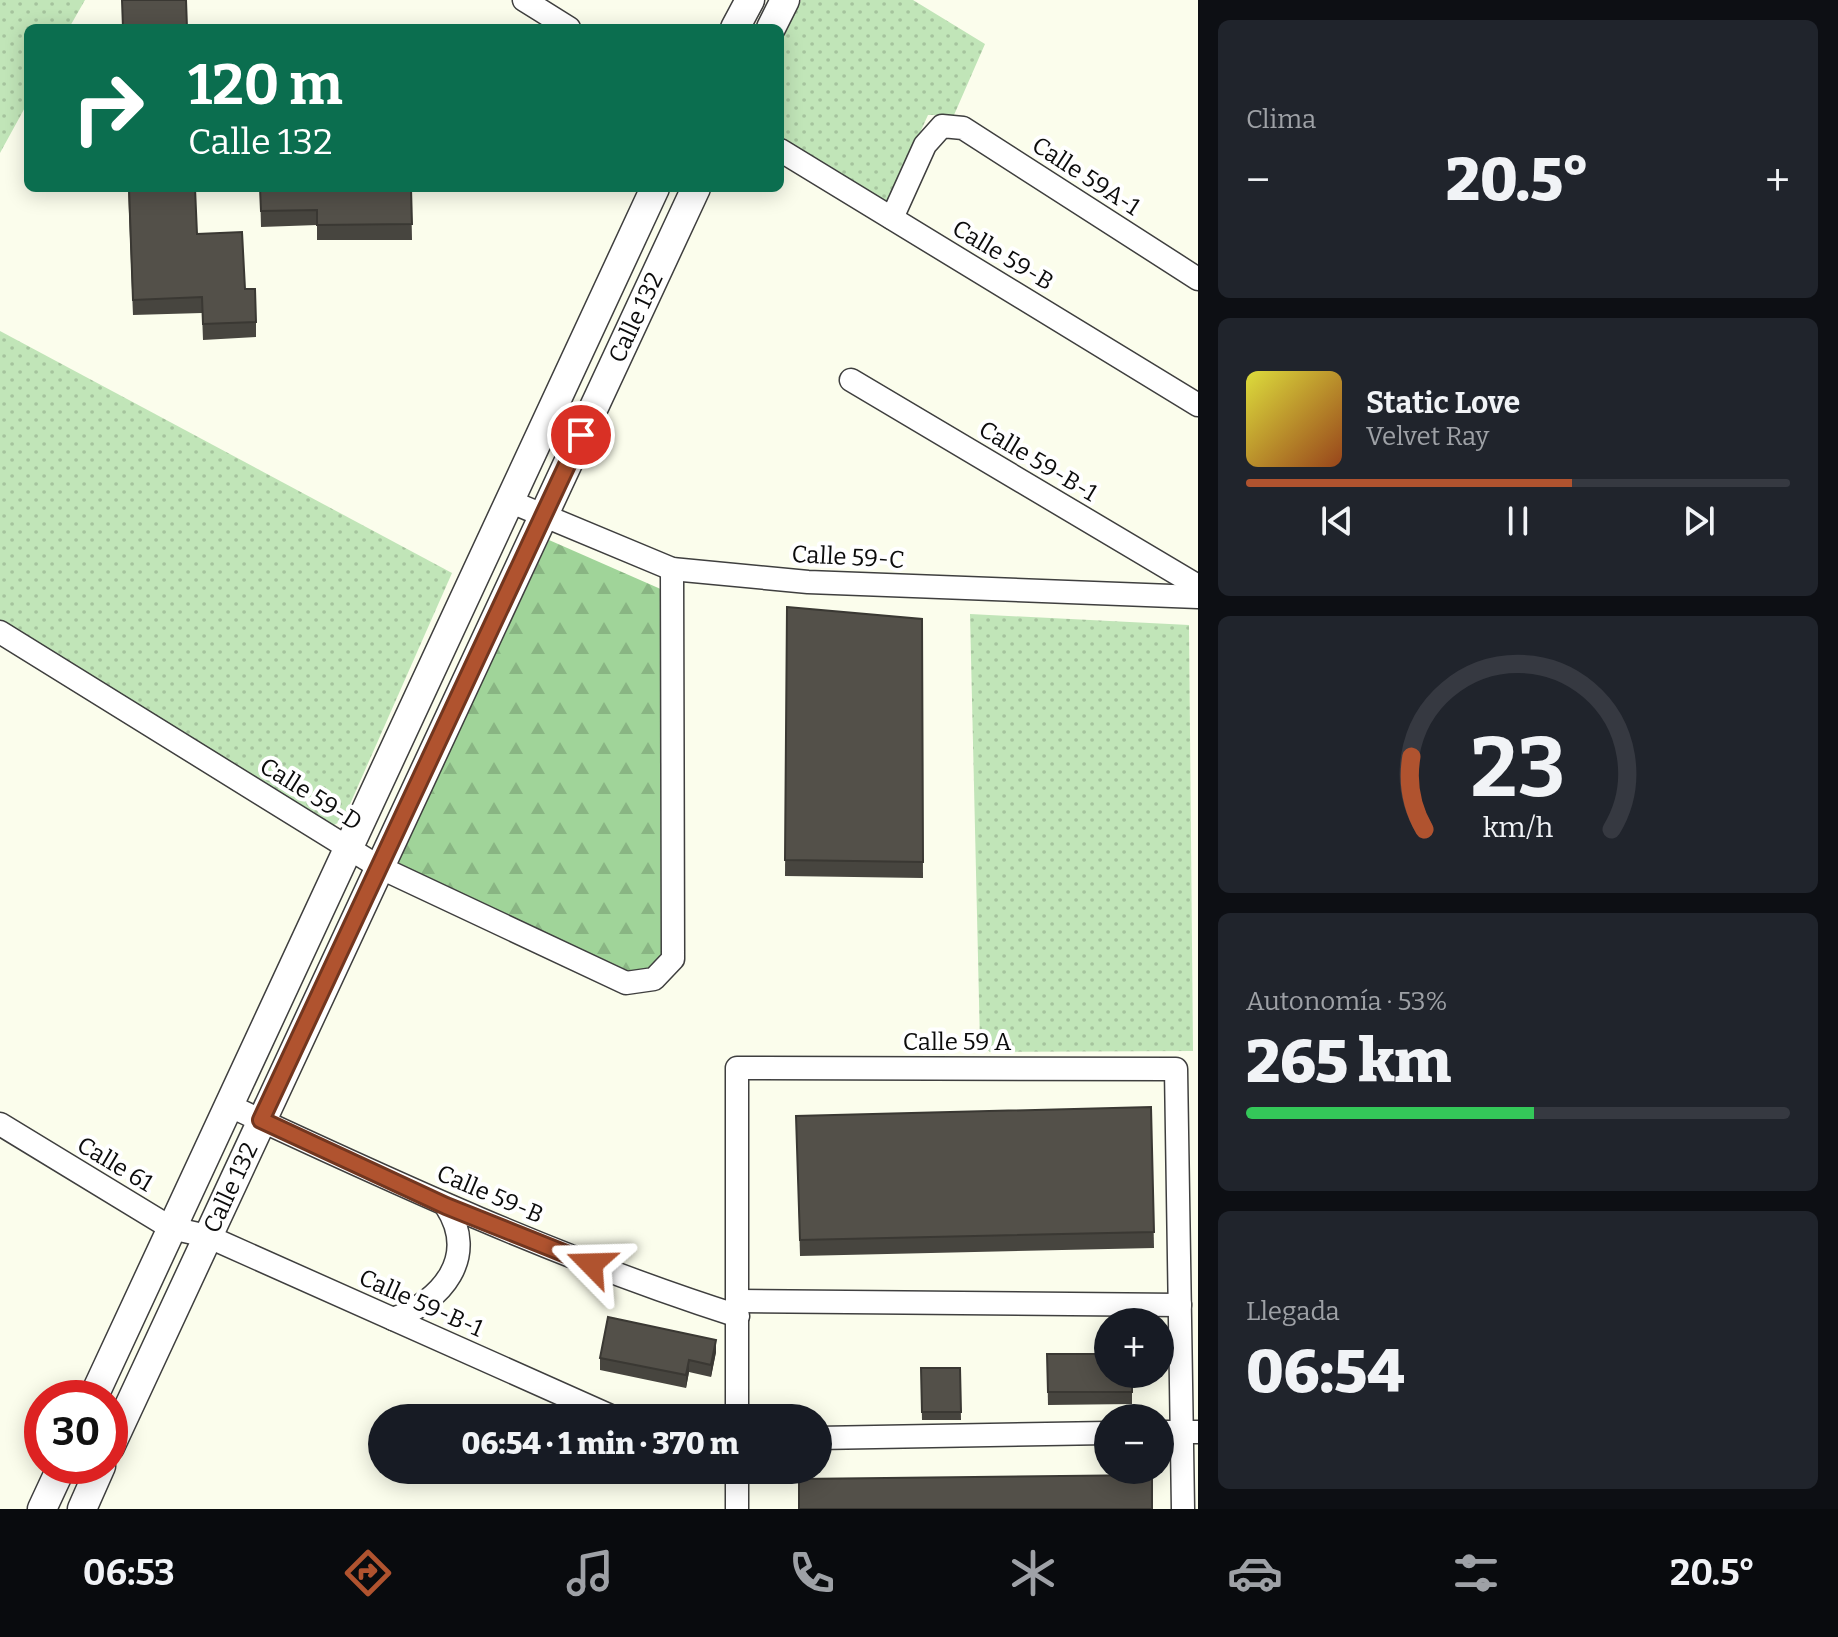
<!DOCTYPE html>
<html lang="es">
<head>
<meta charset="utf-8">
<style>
  :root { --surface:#171b24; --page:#20242c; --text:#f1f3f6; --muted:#9ea1a6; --line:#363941; --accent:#b0532f }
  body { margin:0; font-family:Bitter,serif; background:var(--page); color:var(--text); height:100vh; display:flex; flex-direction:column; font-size:30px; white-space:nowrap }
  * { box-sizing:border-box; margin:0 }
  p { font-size:26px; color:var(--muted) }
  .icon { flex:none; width:44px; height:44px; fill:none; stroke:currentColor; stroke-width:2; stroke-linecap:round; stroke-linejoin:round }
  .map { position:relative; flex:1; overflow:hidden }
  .side { display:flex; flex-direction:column; gap:20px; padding:20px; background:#0d0f14; width:640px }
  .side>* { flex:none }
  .top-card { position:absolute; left:24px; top:24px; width:760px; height:168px; border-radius:12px; box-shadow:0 4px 20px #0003; background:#0b6e4f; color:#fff; overflow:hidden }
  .fabs { position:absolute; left:1094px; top:1308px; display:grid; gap:16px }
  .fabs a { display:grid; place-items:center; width:80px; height:80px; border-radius:50%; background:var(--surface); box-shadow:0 4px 20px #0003; font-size:40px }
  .speed { position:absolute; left:24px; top:1380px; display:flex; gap:16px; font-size:40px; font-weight:700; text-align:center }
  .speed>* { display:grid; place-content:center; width:104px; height:104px; border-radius:50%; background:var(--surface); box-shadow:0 4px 20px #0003; line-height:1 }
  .speed .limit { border:12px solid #d22; background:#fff; color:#111 }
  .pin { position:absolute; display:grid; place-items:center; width:68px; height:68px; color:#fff; margin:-34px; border:4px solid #fff; border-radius:50%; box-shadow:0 2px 8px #0007 }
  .me { position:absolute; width:88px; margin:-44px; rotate:292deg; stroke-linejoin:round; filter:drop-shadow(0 0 6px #0008) }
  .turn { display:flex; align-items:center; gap:28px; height:168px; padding:0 32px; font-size:36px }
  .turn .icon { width:104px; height:104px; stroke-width:2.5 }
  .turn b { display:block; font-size:56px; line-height:68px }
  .big { font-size:60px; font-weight:800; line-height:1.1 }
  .side .tile { flex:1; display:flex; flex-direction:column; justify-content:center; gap:12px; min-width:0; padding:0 28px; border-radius:12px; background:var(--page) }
  .side .dial { align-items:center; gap:0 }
  .dial svg { height:208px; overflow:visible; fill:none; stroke:var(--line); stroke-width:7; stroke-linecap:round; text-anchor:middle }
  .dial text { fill:var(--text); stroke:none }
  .song { display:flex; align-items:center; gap:24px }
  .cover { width:96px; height:96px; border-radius:12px; background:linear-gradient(135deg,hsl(60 70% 55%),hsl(20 70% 35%)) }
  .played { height:8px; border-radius:4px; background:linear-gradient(90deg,var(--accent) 60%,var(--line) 60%) }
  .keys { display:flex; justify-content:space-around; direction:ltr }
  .heat { display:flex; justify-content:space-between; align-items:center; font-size:44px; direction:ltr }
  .charge { height:12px; border-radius:6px; background:linear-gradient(90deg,#34c759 53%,var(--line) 0) }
  .trip { position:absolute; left:368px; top:1404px; width:464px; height:80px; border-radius:40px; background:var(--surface); box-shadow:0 4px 20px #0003; font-weight:800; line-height:80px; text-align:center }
  .tab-bar { display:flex; height:128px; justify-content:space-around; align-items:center; background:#090b0e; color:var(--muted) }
  .tab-bar .icon { width:56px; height:56px }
  .tab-bar .active { color:var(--accent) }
  .tab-bar b { font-size:36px; color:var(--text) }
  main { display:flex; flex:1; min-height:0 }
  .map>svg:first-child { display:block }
  .grass { fill:url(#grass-dots) }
  .forest { fill:url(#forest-firs) }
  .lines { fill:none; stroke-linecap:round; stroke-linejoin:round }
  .minor-casing { stroke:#3f3f3f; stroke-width:25 }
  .tertiary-casing { stroke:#3f3f3f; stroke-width:31 }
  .minor { stroke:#fff; stroke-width:22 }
  .tertiary { stroke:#fff; stroke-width:28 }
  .wall { fill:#47453f }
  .shaded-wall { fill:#3a3833 }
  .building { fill:#535049; stroke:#3a3833; stroke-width:2 }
  .route-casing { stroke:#72361f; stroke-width:20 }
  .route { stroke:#b0532f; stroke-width:14 }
  .labels { text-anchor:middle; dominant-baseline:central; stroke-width:8; stroke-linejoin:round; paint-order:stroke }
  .street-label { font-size:24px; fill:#0c0c0c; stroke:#fff }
</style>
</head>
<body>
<main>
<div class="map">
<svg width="1198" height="1509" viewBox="0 0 1198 1509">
  <defs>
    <pattern id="grass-dots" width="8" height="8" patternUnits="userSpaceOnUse" patternTransform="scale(2)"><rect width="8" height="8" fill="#c1e5b8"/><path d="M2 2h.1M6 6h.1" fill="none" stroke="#a5c39d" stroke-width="1.8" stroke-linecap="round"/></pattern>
    <pattern id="forest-firs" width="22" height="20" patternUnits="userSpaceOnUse" patternTransform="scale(2)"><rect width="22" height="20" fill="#a0d499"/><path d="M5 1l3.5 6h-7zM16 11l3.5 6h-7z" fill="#89b583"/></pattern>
  </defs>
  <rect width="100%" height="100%" fill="#fbfdec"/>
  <g class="grass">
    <path d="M 0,0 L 85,0 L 69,28 L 28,28 L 28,102 L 0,153 Z"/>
    <path d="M 801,0 L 913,0 L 985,44 L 954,115 L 928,115 L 886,207 L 780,141 L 780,45 Z"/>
    <path d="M 0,331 L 452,573 L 343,820 L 334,825 L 322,824 L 0,631 Z"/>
    <path d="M 970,614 L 1189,625 L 1193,1051 L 990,1052 L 980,1044 Z"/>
  </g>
  <path class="forest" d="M 549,540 L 672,594 L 673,959 L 626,983 L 397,864 Z"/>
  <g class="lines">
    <g class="minor-casing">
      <g id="minor">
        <path d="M 524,0 L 569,28"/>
        <path d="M 780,150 L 1198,405"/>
        <path d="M 892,218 L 925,145 L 942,126 L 963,128 L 1198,279"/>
        <path d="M 851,380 L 1198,586"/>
        <path d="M 509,501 L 672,569 L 808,582 L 1198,597"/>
        <path d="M 0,632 L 379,867 L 626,983 L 654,979 L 673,959 L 672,569"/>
        <path d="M 228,1105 C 395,1183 562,1260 738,1316"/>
        <path d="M 0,1124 L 171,1228 L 207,1236 L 615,1418"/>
        <path d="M 738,1301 L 1180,1305"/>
        <path d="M 393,1319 C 442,1301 479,1257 446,1206"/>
        <path d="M 737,1418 L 737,1068 L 1176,1069 L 1183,1509"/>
        <path d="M 1160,1432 L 1198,1432"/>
        <path d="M 818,1438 L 1108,1433"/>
        <path d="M 737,1470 L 737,1509"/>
      </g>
    </g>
    <g class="tertiary-casing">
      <g id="tertiary">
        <path d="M 735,28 L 750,0"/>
        <path d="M 771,28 L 785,0"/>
        <path d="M 93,1398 L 655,188"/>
        <path id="s1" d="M 110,1447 L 696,188"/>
        <path d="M 42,1509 L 62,1466"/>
        <path d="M 82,1509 L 101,1466"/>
      </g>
    </g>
    <use href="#minor" class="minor"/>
    <use href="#tertiary" class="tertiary"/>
  </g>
  <g class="wall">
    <path d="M 128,188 L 247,188 L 195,190 L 197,234 L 245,289 L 256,322 L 256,337 L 203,340 L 202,313 L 133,315 Z"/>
    <path d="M 260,188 L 411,188 L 412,240 L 317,240 L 317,225 L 261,227 Z"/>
    <path d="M 787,607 L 922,619 L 923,878 L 785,876 Z"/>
    <path d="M 1151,1107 L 1154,1248 L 800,1256 L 796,1116 Z"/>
    <path d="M 716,1352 L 711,1377 L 689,1372 L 686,1388 L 600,1370 L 600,1358 Z"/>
    <path d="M 1047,1354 L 1132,1374 L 1132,1404 L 1048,1405 Z"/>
    <path d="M 921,1368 L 960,1368 L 961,1420 L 922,1420 Z"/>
  </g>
  <g class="shaded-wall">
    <path d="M 716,1340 L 716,1352 L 711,1377 L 711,1365 Z"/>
    <path d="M 689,1360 L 689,1372 L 686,1388 L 686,1375 Z"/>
  </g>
  <g class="building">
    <path d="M 122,0 L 186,0 L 187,28 L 123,28 Z"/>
    <path d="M 275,26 L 275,28 L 249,28 L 249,27 Z"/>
    <path d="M 129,188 L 195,188 L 197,234 L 242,232 L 245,289 L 255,289 L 256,322 L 203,324 L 202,297 L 133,300 Z"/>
    <path d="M 260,188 L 411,188 L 412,224 L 317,225 L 317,210 L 261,211 Z"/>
    <path d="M 787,607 L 922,619 L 923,862 L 785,860 Z"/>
    <path d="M 1151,1107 L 1154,1232 L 800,1240 L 796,1116 Z"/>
    <path d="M 608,1317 L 716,1340 L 711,1365 L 689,1360 L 686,1375 L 600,1358 Z"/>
    <path d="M 1047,1354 L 1108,1354 L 1108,1374 L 1132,1374 L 1132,1392 L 1048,1392 Z"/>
    <path d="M 921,1368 L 960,1368 L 961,1412 L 922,1412 Z"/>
    <path d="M 1152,1475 L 1152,1509 L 799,1509 L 799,1479 Z"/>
  </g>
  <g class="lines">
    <g class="route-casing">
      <path id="route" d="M 581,435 L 261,1120 L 446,1206 L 591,1264"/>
    </g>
    <use href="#route" class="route"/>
  </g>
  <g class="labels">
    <g class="street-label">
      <text transform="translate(1086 176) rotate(33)">Calle 59A-1</text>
      <text transform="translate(1003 255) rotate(31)">Calle 59-B</text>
      <text stroke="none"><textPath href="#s1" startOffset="1246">Calle 132</textPath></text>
      <text transform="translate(1038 461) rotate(31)">Calle 59-B-1</text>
      <text transform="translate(848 557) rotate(3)">Calle 59-C</text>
      <text transform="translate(311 794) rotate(32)">Calle 59-D</text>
      <text x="957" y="1042">Calle 59 A</text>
      <text transform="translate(115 1164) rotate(31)">Calle 61</text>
      <text stroke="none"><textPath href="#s1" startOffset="286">Calle 132</textPath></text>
      <text transform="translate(490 1194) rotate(23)">Calle 59-B</text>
      <text transform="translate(421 1303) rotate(24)">Calle 59-B-1</text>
    </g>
  </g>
</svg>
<div class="fabs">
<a>+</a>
<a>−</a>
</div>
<div class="speed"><div class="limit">30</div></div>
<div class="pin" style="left:581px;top:435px;background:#d93025"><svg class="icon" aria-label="arrive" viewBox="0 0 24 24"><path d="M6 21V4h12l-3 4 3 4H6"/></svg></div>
<svg class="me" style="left:591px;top:1264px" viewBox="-20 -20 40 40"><path d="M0-17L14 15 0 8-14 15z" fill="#b0532f" stroke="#fff" stroke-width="4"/></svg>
<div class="trip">06:54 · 1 min · 370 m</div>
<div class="top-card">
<div class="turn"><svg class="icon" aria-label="right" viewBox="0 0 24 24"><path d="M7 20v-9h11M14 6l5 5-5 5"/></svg><div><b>120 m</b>Calle 132</div></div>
</div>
</div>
<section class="side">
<div class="tile"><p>Clima</p>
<div class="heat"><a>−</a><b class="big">20.5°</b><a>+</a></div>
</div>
<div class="tile">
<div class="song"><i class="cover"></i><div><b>Static Love</b><p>Velvet Ray</p></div></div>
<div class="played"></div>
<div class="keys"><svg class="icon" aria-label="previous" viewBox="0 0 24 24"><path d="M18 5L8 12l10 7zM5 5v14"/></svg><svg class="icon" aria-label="pause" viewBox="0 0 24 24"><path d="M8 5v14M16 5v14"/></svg><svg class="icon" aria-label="next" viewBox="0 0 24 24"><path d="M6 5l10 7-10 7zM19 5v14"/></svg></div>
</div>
<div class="tile dial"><svg viewBox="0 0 100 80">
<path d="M14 69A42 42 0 1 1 86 69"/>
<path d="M14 69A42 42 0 0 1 9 41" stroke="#b0532f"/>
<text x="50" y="56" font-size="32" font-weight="700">23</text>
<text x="50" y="72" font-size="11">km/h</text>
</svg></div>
<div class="tile"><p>Autonomía · 53%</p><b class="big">265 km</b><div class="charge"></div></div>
<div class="tile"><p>Llegada</p><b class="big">06:54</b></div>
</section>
</main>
<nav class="tab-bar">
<b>06:53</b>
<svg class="icon active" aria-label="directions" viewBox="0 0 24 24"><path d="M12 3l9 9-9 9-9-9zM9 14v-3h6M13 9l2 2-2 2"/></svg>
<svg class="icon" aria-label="music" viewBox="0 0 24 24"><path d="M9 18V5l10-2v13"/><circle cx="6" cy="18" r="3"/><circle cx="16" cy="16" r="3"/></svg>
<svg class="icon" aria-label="phone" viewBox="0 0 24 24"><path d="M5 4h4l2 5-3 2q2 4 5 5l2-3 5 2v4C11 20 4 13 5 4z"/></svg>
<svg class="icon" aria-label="climate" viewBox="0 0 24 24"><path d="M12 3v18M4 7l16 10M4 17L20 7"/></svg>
<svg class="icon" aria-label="car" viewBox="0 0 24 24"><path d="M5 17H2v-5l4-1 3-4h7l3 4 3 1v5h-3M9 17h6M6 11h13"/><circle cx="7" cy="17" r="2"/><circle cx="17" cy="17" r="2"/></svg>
<svg class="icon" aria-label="filters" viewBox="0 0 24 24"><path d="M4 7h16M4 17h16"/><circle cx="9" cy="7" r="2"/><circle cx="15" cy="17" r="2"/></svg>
<b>20.5°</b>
</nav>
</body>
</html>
